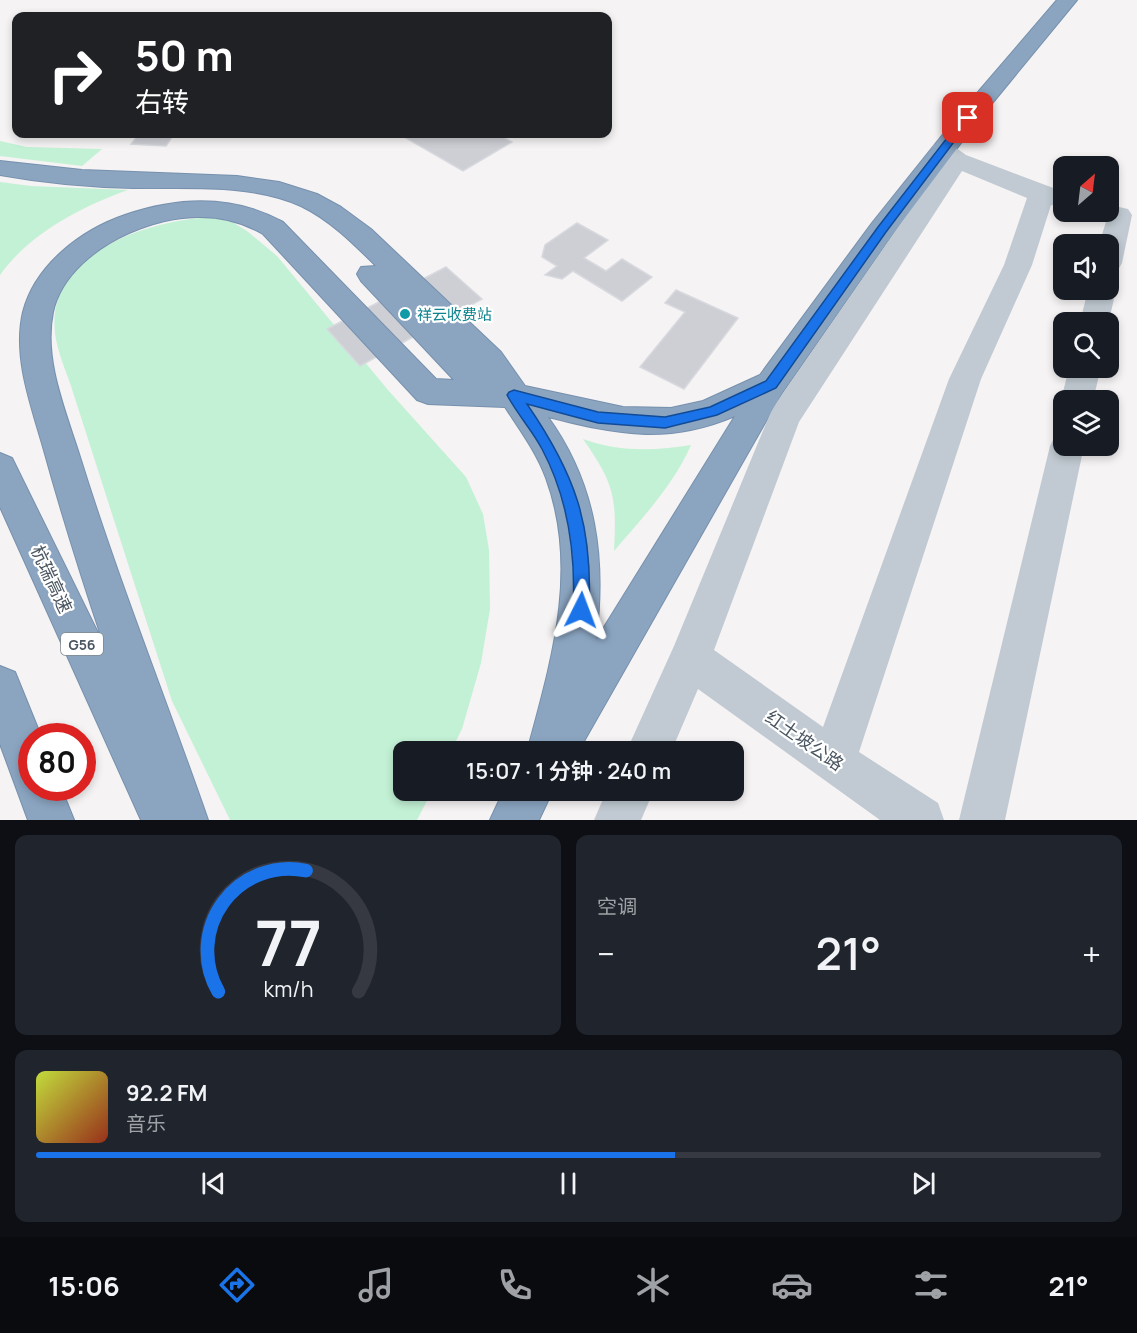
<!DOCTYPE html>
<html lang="zh">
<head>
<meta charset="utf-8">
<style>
  :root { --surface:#171b24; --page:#20242c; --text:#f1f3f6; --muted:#9ea1a6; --line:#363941; --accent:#1a73e8 }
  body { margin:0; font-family:Manrope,"Noto Sans SC",sans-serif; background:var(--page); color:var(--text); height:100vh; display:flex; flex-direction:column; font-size:22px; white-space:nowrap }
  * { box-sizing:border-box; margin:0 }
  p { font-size:20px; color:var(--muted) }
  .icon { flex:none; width:33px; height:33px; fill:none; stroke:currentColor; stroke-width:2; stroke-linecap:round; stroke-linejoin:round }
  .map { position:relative; height:820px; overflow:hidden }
  .drawer { display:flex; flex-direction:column; gap:15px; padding:15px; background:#0d0f14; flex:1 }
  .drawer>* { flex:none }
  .guide { position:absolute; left:12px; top:12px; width:600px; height:126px; border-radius:12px; box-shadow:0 3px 9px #0003; background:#202124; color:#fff; overflow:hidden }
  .needle { width:39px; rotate:28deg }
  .tools { position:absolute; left:1053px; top:156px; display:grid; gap:12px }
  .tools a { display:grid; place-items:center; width:66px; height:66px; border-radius:12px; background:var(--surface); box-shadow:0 3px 9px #0003; font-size:30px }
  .speed { position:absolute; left:18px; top:723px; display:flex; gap:12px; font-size:30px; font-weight:700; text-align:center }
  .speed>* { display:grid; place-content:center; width:78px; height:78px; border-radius:50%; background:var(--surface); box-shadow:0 3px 9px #0003; line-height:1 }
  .speed .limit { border:9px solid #d22; background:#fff; color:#111 }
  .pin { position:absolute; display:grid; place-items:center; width:51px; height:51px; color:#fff; margin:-26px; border-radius:12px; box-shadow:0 3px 9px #0006 }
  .me { position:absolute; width:66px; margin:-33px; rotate:3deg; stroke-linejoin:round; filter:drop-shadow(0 0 4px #0008) }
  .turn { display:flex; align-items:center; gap:21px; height:126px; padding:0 24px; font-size:27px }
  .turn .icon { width:78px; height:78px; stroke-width:2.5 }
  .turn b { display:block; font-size:42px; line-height:51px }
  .big { font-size:45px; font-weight:600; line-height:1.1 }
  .drawer .card { flex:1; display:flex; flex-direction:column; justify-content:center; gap:9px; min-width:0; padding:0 21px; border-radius:12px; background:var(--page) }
  .drawer .dial { align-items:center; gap:0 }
  .dial svg { height:156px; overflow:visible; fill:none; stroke:var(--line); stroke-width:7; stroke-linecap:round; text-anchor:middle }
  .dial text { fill:var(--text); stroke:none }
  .song { display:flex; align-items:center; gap:18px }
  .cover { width:72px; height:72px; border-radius:9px; background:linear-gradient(135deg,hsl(70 70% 55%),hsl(10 70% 35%)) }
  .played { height:6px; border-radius:3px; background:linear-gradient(90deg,var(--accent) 60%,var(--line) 60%) }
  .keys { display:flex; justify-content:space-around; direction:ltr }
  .heat { display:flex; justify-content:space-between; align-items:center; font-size:33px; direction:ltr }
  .drawer .tiles { flex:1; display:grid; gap:15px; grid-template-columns:1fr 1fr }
  .card:last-child { grid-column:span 2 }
  .trip { position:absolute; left:393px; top:741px; width:351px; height:60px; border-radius:12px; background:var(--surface); box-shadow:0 3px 9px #0003; font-weight:600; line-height:60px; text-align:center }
  .tab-bar { display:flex; height:96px; justify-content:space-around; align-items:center; background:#090b0e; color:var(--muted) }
  .tab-bar .icon { width:42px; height:42px }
  .tab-bar .selected { color:var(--accent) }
  .tab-bar b { font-size:27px; color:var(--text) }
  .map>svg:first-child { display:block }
  .green { fill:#c3f1d5 }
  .building { fill:#cdcfd5; stroke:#d7d9de; stroke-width:1.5 }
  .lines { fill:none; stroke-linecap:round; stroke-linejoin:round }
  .highway-casing { stroke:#7690ad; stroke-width:2 }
  .minor { fill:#c1cad2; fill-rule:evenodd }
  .highway { fill:#8ba5c1; fill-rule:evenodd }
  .route { fill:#1a73e8; stroke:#114b97; stroke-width:1.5 }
  .culture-dot { fill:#0f9aa8; stroke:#fff; stroke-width:2 }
  .labels { text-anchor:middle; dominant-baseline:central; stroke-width:4.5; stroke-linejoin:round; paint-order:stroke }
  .shield { fill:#fff; stroke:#808990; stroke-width:1.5 }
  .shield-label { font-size:14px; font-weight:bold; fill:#4a5661 }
  .culture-label { font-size:15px; fill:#0d838f; stroke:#fff; text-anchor:start }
  .near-street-label { font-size:18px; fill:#4a5661; stroke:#fff }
</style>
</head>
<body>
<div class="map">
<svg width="1137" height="820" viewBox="0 0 1137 820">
  <rect width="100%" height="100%" fill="#f5f3f3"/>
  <g class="green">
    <path d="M 0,141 L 27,147 L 102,149 L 82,166 L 0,156 Z"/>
    <path d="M 0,182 L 31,186 L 128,190 C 82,206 29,234 0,275 Z"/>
    <path d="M 209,217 L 232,222 L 247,231 L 277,256 L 388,390 L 466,477 L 483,514 L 489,550 L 490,609 L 481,663 L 462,729 L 451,751 L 404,752 L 404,790 L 432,791 L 417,820 L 230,820 L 172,701 L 71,386 C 65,369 57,350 55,333 C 46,252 146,222 209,217 Z"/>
    <path d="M 583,439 C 618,452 655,451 691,445 C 673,486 642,518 614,551 C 617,497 614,483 583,439 Z"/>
  </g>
  <g class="building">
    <path d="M 139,134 L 174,134 L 166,146 L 131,144 Z"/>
    <path d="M 399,134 L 497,134 L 512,142 L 463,171 Z"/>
    <path d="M 577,223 L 608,240 L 584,258 L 606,271 L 622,259 L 652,277 L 622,301 L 573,271 L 562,279 L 545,275 L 557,266 L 542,257 L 545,245 Z"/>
    <path d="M 446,267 L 482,299 L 360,366 L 327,329 Z"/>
    <path d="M 676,290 L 738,318 L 684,389 L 640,367 L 685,312 L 665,303 Z"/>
  </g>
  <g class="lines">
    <g class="highway-casing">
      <g id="highway">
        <path d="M 1057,0 L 1077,0 L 976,123 L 892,235 L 782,393 L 579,750 L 574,752 L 527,752 C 551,662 580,570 546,478 C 537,453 520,430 505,407 L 428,404 L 417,400 L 263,234 C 221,209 173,214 129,233 C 97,247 61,275 53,312 C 43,360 66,412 80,457 C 118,580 166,699 208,820 L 141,820 L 0,507 L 0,453 L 12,458 L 104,645 C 83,582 63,519 45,454 C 33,410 12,359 23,312 C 35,265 81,230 125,215 C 178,197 232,194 283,222 L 436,379 L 454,380 L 361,281 L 357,274 L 361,267 L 376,266 C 353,243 330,220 301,206 C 250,183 187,189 133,188 C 88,187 44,183 0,175 L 0,161 L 82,170 L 237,176 L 279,182 L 317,194 L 341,207 L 371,229 L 501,352 L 525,386 L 623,407 L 671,408 L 703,401 L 760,375 L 872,223 L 960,113 ZM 735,416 L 596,640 C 606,559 597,485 548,417 C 616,434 667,445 735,416 Z"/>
        <path d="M 0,666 L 15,672 L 41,736 L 32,736 L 32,788 L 61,788 L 74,820 L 28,820 L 0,744 Z"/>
        <path d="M 504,790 L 553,790 L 539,820 L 490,820 Z"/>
      </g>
    </g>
    <g class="minor">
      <path d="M 943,143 L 952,145 L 966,155 L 1064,192 L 1064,208 L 1051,205 L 1032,265 L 981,379 L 859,752 L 938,803 L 944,820 L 880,820 L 698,689 L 671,752 L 626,752 L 674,646 L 772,409 L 943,162 L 931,150 L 934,145 ZM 962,171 L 1027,198 L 1004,265 L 949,379 L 823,727 L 714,650 L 799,422 Z"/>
      <path d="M 1119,207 L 1128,209 L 1132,215 L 1122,263 L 1118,270 L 1108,272 L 1108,244 L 1099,244 L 1110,209 Z"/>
      <path d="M 1108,282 L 1116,290 L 1108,325 L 1108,322 L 1080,322 L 1088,290 L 1108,290 Z"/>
      <path d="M 1069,368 L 1101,368 L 1093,400 L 1064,400 L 1064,405 L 1061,400 Z"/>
      <path d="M 1064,433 L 1064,446 L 1084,446 L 1005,820 L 959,820 L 1050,446 L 1055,436 Z"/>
      <path d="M 607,790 L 654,790 L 641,820 L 594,820 Z"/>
    </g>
    <use href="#highway" class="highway"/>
  </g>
  <path class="route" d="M 964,116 L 972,118 L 886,232 L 776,388 L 717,415 L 665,428 L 598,423 L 527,404 C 575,474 593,524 589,610 L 587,616 L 581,618 L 575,616 L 573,610 C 576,554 569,500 542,449 C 532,430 517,414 507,395 L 509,392 L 514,390 L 598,412 L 665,417 L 710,407 L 766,381 L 878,227 Z"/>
  <circle class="culture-dot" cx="405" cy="314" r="6"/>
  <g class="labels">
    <rect class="shield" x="61" y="633" width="42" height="22" rx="4.5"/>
    <g class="shield-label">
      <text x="82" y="644">G56</text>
    </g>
    <g class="culture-label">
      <text x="417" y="314">祥云收费站</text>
    </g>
    <g class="near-street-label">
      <text transform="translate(52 579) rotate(65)">杭瑞高速</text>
      <text transform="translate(805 740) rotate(35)">红土坡公路</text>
    </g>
  </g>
</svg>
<div class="tools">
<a><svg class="needle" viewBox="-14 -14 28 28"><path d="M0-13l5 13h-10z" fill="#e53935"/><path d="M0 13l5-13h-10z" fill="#9ea1a6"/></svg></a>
<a><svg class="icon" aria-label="sound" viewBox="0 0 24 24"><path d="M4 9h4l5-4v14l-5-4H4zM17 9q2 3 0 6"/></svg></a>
<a><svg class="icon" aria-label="search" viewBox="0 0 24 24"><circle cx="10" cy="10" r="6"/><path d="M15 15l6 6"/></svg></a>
<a><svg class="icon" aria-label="layers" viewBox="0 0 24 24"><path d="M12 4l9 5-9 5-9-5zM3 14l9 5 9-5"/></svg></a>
</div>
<div class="speed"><div class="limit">80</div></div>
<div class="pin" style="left:968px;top:118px;background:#d93025"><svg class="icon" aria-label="arrive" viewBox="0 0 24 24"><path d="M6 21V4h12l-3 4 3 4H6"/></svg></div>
<svg class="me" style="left:581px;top:610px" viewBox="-20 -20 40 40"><path d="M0-17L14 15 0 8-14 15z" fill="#1a73e8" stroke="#fff" stroke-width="4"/></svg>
<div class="trip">15:07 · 1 分钟 · 240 m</div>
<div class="guide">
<div class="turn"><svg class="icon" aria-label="right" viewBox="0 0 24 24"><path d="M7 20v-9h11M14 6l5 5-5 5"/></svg><div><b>50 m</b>右转</div></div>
</div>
</div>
<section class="drawer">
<div class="tiles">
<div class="card dial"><svg viewBox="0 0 100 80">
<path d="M14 69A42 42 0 1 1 86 69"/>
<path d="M14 69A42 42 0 0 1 59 7" stroke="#1a73e8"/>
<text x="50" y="56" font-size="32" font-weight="700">77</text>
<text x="50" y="72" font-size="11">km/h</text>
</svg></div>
<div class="card"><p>空调</p>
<div class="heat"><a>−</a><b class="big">21°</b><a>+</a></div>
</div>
<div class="card">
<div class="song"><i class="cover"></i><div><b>92.2 FM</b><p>音乐</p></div></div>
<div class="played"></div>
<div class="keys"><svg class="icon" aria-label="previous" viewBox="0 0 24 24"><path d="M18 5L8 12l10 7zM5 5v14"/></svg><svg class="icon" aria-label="pause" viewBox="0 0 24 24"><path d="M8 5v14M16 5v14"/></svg><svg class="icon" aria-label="next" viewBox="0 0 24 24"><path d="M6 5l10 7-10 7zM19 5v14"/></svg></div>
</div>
</div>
</section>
<nav class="tab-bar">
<b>15:06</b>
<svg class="icon selected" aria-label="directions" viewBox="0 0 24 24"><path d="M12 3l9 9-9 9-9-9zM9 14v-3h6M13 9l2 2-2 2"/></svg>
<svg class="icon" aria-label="music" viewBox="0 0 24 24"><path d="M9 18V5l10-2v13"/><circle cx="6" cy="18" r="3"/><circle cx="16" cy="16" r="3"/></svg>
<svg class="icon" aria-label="phone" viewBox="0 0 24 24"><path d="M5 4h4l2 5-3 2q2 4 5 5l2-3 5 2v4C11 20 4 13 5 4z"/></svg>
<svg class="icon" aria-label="climate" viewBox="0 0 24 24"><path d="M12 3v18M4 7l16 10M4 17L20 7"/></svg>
<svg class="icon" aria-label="car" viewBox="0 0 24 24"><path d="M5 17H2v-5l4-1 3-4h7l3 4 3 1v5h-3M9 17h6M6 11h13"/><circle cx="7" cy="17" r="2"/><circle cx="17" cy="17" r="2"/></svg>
<svg class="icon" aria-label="filters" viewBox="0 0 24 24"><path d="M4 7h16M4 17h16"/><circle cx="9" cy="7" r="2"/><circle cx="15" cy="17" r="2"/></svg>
<b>21°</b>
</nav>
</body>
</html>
